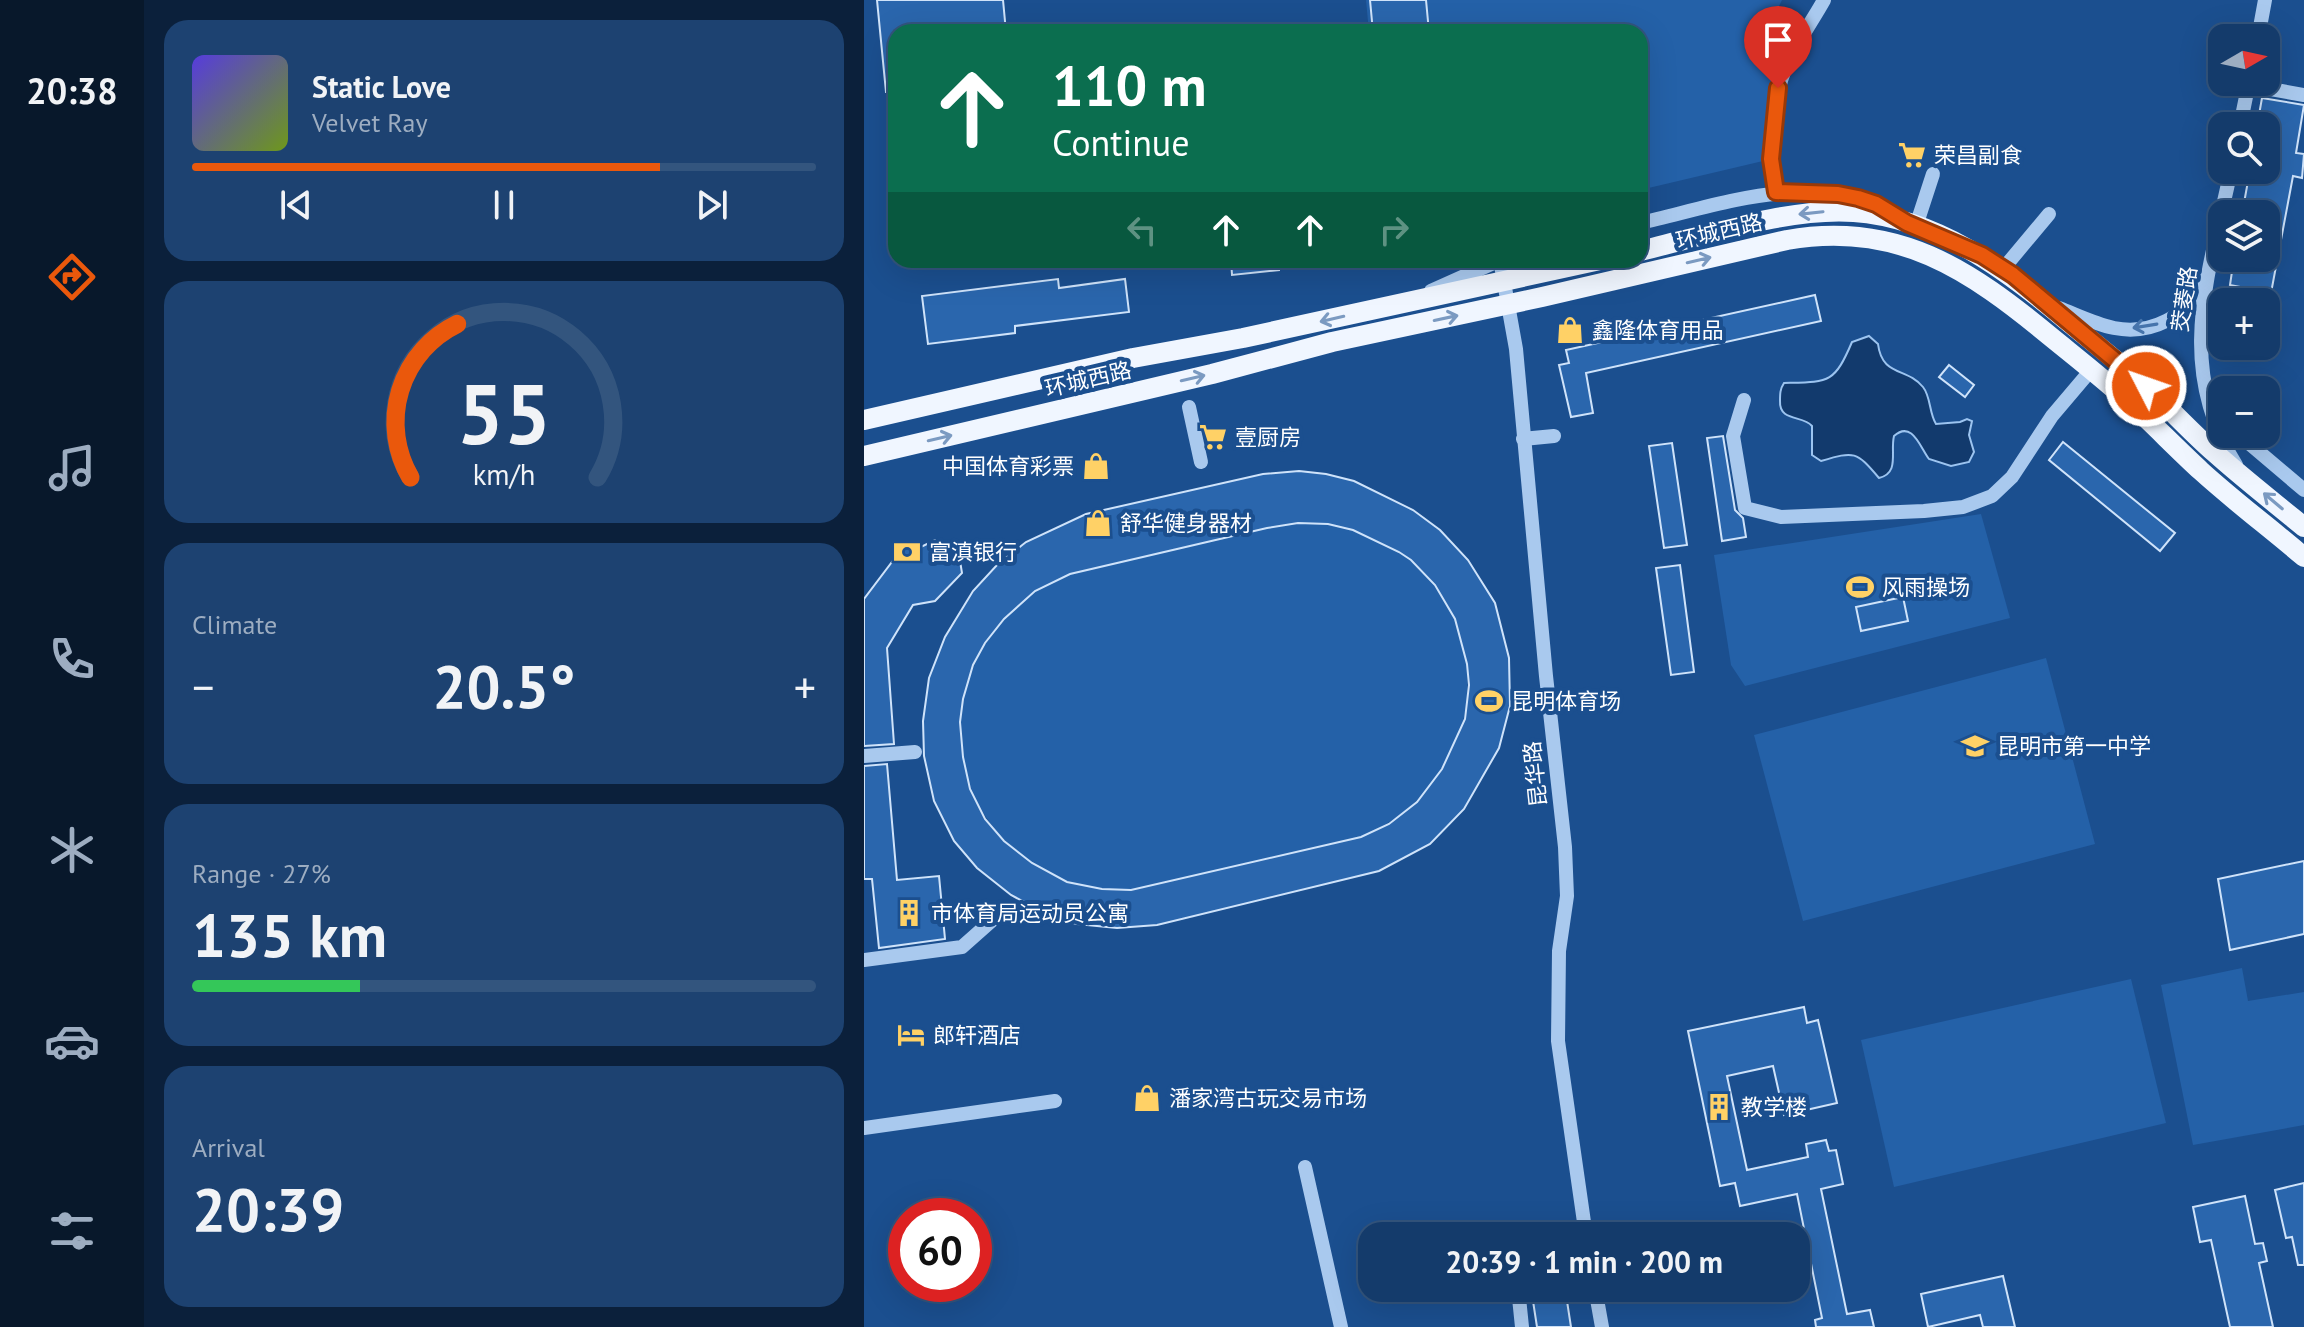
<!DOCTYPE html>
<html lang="en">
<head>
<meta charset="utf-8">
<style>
  :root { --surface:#143b6b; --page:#1d4271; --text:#f1f3f6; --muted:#9dadc1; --line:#33557e; --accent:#ea580c }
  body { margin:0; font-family:"PT Sans","Noto Sans SC",sans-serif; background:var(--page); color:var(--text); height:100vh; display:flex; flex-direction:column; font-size:30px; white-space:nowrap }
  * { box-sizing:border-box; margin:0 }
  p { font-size:26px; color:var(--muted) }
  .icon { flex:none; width:44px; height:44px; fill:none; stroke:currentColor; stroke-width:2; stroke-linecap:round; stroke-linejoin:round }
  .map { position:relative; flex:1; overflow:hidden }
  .sheet { display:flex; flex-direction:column; gap:20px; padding:20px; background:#0b203b; width:720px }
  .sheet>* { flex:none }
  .guide { position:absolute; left:24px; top:24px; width:760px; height:244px; border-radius:24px; box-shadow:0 8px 32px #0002,0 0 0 2px var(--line); background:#0b6e4f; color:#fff; overflow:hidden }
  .needle { width:52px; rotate:81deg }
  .fabs { position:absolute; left:1344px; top:24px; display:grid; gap:16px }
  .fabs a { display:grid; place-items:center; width:72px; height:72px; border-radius:16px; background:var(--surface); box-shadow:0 8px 32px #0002,0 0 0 2px var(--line); font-size:40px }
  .speed { position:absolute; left:24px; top:1198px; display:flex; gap:16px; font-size:40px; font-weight:700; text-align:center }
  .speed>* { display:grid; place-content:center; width:104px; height:104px; border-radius:50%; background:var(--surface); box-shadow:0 8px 32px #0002,0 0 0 2px var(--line); line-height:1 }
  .speed .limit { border:12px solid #d22; background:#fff; color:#111 }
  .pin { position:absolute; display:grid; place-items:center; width:68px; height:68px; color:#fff; margin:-82px -34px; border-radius:50% 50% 50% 0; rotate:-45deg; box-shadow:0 0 8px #0007 }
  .pin .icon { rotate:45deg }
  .me { position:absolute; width:88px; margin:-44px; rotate:311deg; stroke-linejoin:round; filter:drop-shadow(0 0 6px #0008) }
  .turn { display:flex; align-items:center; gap:28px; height:168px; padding:0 32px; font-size:36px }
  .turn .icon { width:104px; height:104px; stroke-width:2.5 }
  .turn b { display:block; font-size:56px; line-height:68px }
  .lanes { display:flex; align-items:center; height:76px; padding:0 32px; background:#0003; justify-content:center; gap:40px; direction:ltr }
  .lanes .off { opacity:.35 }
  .big { font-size:60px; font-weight:700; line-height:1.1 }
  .sheet .card { flex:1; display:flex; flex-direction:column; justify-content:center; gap:12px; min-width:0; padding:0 28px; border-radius:24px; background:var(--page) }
  .sheet .dial { align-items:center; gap:0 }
  .dial svg { height:208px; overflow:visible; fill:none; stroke:var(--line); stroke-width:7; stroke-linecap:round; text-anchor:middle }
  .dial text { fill:var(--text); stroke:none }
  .song { display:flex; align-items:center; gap:24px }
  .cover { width:96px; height:96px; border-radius:12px; background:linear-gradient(135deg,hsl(250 70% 55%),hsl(80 70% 35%)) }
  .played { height:8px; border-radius:4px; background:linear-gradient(90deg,var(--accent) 75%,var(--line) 75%) }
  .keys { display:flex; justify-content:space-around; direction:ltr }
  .heat { display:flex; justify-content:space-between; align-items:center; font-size:44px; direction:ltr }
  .charge { height:12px; border-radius:6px; background:linear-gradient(90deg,#34c759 27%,var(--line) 0) }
  .trip { position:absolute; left:494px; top:1222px; width:452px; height:80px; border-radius:24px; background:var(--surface); box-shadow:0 8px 32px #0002,0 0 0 2px var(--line); font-weight:700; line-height:80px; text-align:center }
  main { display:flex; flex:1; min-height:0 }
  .tabs { display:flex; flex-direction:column; width:144px; justify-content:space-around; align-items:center; background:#08182b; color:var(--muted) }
  .tabs .icon { width:56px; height:56px }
  .tabs .on { color:var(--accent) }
  .tabs b { font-size:36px; color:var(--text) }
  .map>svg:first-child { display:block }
  .green { fill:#2461a8 }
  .water { fill:#123a6d; stroke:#9cc4f0; stroke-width:2 }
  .building { fill:#2a66ad; stroke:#cfe3fa; stroke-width:2; fill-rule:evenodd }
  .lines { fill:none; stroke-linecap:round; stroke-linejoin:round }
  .minor { stroke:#a9c9ee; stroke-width:14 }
  .major { stroke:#f0f6ff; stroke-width:20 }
  .oneway { stroke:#7b9ac1 }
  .oneway2 { stroke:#4674ac }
  .route-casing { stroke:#983908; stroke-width:20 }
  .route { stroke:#ea580c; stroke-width:14 }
  .labels { text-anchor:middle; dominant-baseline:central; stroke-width:8; stroke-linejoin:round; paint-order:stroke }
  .poi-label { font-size:22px; fill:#fff; stroke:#1b4f8f; text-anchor:start }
  .street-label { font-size:22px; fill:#fff; stroke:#1b4f8f }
</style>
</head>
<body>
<main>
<nav class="tabs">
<b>20:38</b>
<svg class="icon on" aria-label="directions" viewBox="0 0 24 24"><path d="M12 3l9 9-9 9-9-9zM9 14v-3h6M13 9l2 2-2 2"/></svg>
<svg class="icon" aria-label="music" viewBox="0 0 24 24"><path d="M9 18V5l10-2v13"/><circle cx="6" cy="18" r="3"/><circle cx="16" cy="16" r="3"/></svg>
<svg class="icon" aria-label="phone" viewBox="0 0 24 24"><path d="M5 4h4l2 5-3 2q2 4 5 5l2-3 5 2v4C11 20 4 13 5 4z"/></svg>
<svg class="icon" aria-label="climate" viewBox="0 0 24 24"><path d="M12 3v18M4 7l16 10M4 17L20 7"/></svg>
<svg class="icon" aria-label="car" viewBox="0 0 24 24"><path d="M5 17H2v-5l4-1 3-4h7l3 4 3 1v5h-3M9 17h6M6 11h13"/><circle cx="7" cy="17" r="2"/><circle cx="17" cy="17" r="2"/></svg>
<svg class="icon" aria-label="filters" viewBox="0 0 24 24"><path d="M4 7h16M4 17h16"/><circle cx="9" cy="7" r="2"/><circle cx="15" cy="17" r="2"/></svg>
</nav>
<section class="sheet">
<div class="card">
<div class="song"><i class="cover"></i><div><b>Static Love</b><p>Velvet Ray</p></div></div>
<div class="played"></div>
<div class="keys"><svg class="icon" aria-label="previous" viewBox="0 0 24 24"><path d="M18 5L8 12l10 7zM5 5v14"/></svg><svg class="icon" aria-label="pause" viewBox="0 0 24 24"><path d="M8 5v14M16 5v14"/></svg><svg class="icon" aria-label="next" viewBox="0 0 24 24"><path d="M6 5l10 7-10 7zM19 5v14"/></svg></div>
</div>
<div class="card dial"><svg viewBox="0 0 100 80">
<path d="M14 69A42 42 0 1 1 86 69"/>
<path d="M14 69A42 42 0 0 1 32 10" stroke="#ea580c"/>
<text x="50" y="56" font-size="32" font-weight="700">55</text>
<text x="50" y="72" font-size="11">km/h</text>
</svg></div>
<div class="card"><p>Climate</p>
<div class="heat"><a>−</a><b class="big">20.5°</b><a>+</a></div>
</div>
<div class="card"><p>Range · 27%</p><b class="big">135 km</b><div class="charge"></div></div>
<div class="card"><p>Arrival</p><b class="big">20:39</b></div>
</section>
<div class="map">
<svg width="1440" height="1327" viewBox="0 0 1440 1327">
  <rect width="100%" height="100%" fill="#1b4f8f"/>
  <g class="green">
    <path d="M 502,0 L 918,0 L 906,25 L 928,37 L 905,86 L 899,161 L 776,190 L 776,32 L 505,32 Z"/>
    <path d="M 1117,514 L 1146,618 L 881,686 L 867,665 L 850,555 Z"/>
    <path d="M 449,523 C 630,538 660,767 497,837 C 448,849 399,860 350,872 C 313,881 275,894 237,889 C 205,885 179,873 155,853 C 72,786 80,667 159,600 C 201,564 267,559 318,547 C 362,537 405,524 449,523 Z"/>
    <path d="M 1182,658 L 1231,844 L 939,921 L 890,735 Z"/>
    <path d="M 1378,968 L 1384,1001 L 1440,992 L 1440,1125 L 1329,1145 L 1297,985 Z"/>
    <path d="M 1267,979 L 1302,1123 L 1030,1187 L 997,1040 Z"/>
  </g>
  <path class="water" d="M 1005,336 L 1014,344 C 1018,377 1043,367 1059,387 C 1067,397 1065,413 1072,424 L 1096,422 L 1103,419 L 1108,421 L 1105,435 L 1110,452 L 1105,462 L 1087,466 L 1065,459 C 1056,447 1048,420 1030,436 C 1026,452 1036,473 1015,478 C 992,451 991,451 957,461 L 948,455 L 948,426 C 939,415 915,422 916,401 C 916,394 916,389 920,383 C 965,382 970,384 988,342 Z"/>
  <g class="building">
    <path d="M 13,0 L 139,0 L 142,32 L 32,32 L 32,92 L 22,92 Z"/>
    <path d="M 506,0 L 562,0 L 565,32 L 509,32 Z"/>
    <path d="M 1398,98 L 1440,105 L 1432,153 L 1440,154 L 1438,178 L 1429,176 L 1407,293 L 1366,285 L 1370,258 L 1402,258 L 1402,214 L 1378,214 L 1386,170 L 1402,170 L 1402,126 L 1393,126 Z"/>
    <path d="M 367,260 L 415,260 L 415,270 L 368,275 Z"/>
    <path d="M 194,279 L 195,288 L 261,279 L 265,312 L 151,326 L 151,333 L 64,344 L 58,296 Z"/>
    <path d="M 951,295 L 957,321 L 722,373 L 729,413 L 707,417 L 695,365 L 705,363 L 702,350 Z"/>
    <path d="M 1085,365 L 1110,385 L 1101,397 L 1075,377 Z"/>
    <path d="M 859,436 L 871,510 L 879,518 L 882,537 L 858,541 L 843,438 Z"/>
    <path d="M 1199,442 L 1311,533 L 1296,551 L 1185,460 Z"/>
    <path d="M 808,443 L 823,545 L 800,548 L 785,446 Z"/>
    <path d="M 435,471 L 462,474 L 490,481 L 549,510 L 576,530 L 604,560 L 631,603 L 645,658 L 646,706 L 635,748 L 600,809 L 566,844 L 515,871 L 293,925 L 253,928 L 213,924 L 190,918 L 147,895 L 113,868 L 90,841 L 70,801 L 60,756 L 59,721 L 65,678 L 81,637 L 109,591 L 133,565 L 162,542 L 222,514 L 399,474 ZM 434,523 L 464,524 L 489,530 L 535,552 L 547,560 L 571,585 L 591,619 L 603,664 L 605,685 L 601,719 L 578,769 L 553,802 L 525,824 L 497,837 L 267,890 L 238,889 L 203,882 L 168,863 L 140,841 L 121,819 L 106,789 L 99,757 L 96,722 L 99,699 L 109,665 L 121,643 L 140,619 L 171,591 L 206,574 L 403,528 Z"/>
    <path d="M 71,540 L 85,544 L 95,555 L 98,573 L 71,601 L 49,605 L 23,648 L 30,744 L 0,746 L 0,599 L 40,546 L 57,547 Z"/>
    <path d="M 816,565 L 830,672 L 807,675 L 792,568 Z"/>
    <path d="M 1039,597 L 1044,621 L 997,631 L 992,607 Z"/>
    <path d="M 23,764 L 33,880 L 75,876 L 81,939 L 15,948 L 8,879 L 0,879 L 0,766 Z"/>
    <path d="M 1440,861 L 1440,934 L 1366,950 L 1354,879 Z"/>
    <path d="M 940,1007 L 943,1023 L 954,1020 L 973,1103 L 920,1115 L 909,1066 L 863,1076 L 883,1170 L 944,1157 L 942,1144 L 962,1140 L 965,1151 L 972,1150 L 979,1184 L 957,1189 L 983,1314 L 1006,1310 L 1010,1327 L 952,1327 L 951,1320 L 958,1318 L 933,1194 L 876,1206 L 871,1183 L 856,1186 L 824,1031 Z"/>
    <path d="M 1440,1183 L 1440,1265 L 1434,1265 L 1428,1237 L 1422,1238 L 1411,1190 Z"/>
    <path d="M 1381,1196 L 1391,1244 L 1399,1243 L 1403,1261 L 1395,1263 L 1409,1327 L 1366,1327 L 1347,1240 L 1336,1242 L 1329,1207 Z"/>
    <path d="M 1139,1276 L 1151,1327 L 1119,1327 L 1116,1315 L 1064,1327 L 1057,1294 Z"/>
    <path d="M 667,1288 L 701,1288 L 707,1327 L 673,1327 Z"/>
  </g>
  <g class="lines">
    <g class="minor">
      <path d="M 1394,38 L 1401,0"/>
      <path d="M 1384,85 L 1440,95"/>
      <path d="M 1376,126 L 1385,82"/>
      <path d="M 1367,170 C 1345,275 1310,365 1372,465"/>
      <path d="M 912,192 C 906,161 907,119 915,88 C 922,57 945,27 960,0"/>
      <path d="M 776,223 C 857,205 952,168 1028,214"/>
      <path d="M 1052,226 L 1069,174"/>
      <path d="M 636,260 L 652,349 L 682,676 L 701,847 L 703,896 L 695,951 L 694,1041 L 722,1236"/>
      <path d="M 1139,269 L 1185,214"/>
      <path d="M 567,291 L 636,260"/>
      <path d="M 1195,308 C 1213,315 1231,324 1250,328 C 1285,335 1328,317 1336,280"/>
      <path d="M 880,400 L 869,436 L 881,508 L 917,517 L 1060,511 L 1099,507 L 1128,496 L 1148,477 L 1188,416 L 1227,370"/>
      <path d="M 325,407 L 337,462"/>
      <path d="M 1374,434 L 1440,490"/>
      <path d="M 659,439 L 690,436"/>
      <path d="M 0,756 L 51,752"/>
      <path d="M 0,960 L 98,947 L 142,908"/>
      <path d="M 0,1128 L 191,1101"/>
      <path d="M 441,1167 L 477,1327"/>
      <path d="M 668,1236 L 720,1227"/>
      <path d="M 654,1288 L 658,1327"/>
      <path d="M 731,1288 L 738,1327"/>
    </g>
    <g class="major">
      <path d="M 776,251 C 840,236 926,207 990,212 C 1073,218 1141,269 1202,320 C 1229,342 1256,363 1282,386 C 1305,408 1327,432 1351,453 C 1380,479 1411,503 1440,527"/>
      <path d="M 0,420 L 269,358 L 379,338 L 736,260"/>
      <path d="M 0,456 L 348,374 L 468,342 L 678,297 L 923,240 C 1033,220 1106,270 1187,337 C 1214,359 1241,380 1266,403 C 1290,425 1313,449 1337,471 C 1370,501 1406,528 1440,557"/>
    </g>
  </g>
  <defs><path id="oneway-shaft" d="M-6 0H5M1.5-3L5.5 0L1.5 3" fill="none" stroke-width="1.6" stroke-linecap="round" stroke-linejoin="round" transform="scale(2)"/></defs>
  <g class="oneway">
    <use href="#oneway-shaft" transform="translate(947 213) rotate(174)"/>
    <use href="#oneway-shaft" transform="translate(835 260) rotate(-13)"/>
    <use href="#oneway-shaft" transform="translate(582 318) rotate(-12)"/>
    <use href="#oneway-shaft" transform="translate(468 319) rotate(167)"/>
    <use href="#oneway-shaft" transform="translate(329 378) rotate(-13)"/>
    <use href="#oneway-shaft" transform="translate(76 438) rotate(-13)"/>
    <use href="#oneway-shaft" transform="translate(1409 501) rotate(-140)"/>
  </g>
  <use class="oneway2" href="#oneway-shaft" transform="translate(1281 326) rotate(171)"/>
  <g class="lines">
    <g class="route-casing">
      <path id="route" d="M 914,88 L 907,159 L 912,192 L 974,194 L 994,198 L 1012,204 L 1043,223 L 1118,255 L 1149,275 L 1282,386"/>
    </g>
    <use href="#route" class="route"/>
  </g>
  <defs>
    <g id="supermarket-bare" transform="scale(2.16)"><path d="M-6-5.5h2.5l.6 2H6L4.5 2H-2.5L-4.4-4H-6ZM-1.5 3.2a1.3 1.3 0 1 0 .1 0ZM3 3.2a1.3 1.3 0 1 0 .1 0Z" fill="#ffd166" stroke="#1b4f8f" stroke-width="2.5" paint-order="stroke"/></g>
    <g id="shop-bare" transform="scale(2.16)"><path d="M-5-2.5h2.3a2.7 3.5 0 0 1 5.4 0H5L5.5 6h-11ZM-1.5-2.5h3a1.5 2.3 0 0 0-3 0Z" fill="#ffd166" stroke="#1b4f8f" stroke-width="2.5" paint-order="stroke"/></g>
    <g id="bank-bare" transform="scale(2.16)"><path d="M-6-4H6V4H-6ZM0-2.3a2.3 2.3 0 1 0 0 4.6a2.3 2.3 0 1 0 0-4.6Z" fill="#ffd166" stroke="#1b4f8f" stroke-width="2.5" paint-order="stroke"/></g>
    <g id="stadium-bare" transform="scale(2.16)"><path d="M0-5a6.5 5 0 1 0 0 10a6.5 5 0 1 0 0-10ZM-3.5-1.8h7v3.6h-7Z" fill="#ffd166" stroke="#1b4f8f" stroke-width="2.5" paint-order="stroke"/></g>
    <g id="school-bare" transform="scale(2.16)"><path d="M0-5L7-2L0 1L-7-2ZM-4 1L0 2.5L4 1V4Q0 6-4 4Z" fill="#ffd166" stroke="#1b4f8f" stroke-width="2.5" paint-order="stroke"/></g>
    <g id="building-bare" transform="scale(2.16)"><path d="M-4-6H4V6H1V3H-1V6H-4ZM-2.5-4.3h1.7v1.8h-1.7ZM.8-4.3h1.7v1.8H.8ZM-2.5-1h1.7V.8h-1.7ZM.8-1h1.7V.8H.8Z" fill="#ffd166" stroke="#1b4f8f" stroke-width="2.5" paint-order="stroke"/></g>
    <g id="hotel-bare" transform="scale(2.16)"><path d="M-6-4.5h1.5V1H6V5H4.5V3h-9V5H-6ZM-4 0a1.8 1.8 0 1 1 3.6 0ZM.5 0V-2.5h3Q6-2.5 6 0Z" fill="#ffd166" stroke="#1b4f8f" stroke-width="2.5" paint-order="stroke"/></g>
  </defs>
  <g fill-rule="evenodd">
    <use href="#supermarket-bare" x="1048" y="155"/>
    <use href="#shop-bare" x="706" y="330"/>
    <use href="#supermarket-bare" x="349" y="437"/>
    <use href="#shop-bare" x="232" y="466"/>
    <use href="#shop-bare" x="234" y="523"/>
    <use href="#bank-bare" x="43" y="552"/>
    <use href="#stadium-bare" x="996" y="587"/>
    <use href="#stadium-bare" x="625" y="701"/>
    <use href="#school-bare" x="1111" y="746"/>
    <use href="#building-bare" x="45" y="913"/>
    <use href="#hotel-bare" x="47" y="1035"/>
    <use href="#shop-bare" x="283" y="1098"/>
    <use href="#building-bare" x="855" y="1107"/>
  </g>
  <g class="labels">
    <g class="poi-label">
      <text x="1070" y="155">荣昌副食</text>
      <text x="728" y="330">鑫隆体育用品</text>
      <text x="371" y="437">壹厨房</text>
      <text x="210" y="466" text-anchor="end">中国体育彩票</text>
      <text x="256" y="523">舒华健身器材</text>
      <text x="65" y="552">富滇银行</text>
      <text x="1018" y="587">风雨操场</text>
      <text x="647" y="701">昆明体育场</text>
      <text x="1133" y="746">昆明市第一中学</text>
      <text x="67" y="913">市体育局运动员公寓</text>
      <text x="69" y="1035">郎轩酒店</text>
      <text x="305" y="1098">潘家湾古玩交易市场</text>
      <text x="877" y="1107">教学楼</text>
    </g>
    <g class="street-label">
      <text transform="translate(855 231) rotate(-13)">环城西路</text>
      <text transform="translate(1320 299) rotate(-82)">茭菱路</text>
      <text transform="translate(224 379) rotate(-13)">环城西路</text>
      <text transform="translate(671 774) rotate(-96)">昆华路</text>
    </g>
  </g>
</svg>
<div class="fabs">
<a><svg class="needle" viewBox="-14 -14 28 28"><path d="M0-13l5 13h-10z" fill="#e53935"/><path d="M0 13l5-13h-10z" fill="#9dadc1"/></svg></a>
<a><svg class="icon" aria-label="search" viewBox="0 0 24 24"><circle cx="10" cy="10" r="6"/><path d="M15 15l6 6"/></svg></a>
<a><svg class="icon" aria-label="layers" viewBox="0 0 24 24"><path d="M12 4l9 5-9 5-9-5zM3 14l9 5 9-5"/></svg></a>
<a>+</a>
<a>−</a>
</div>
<div class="speed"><div class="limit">60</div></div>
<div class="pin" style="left:914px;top:88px;background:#d93025"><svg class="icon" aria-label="arrive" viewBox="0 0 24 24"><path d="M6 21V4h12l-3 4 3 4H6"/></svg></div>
<svg class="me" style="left:1282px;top:386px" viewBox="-20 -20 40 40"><circle r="17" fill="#ea580c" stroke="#fff" stroke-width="3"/><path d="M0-11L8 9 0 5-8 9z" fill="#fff"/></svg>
<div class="trip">20:39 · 1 min · 200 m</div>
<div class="guide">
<div class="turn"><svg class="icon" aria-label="ahead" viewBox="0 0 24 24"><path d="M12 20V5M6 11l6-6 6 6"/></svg><div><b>110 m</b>Continue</div></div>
<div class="lanes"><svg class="icon off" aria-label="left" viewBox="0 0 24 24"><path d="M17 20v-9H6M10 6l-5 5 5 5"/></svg><svg class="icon" aria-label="ahead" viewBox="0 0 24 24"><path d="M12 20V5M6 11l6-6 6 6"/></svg><svg class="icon" aria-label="ahead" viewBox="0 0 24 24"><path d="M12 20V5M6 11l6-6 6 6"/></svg><svg class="icon off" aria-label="right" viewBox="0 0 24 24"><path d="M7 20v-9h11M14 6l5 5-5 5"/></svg></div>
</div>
</div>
</main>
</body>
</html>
